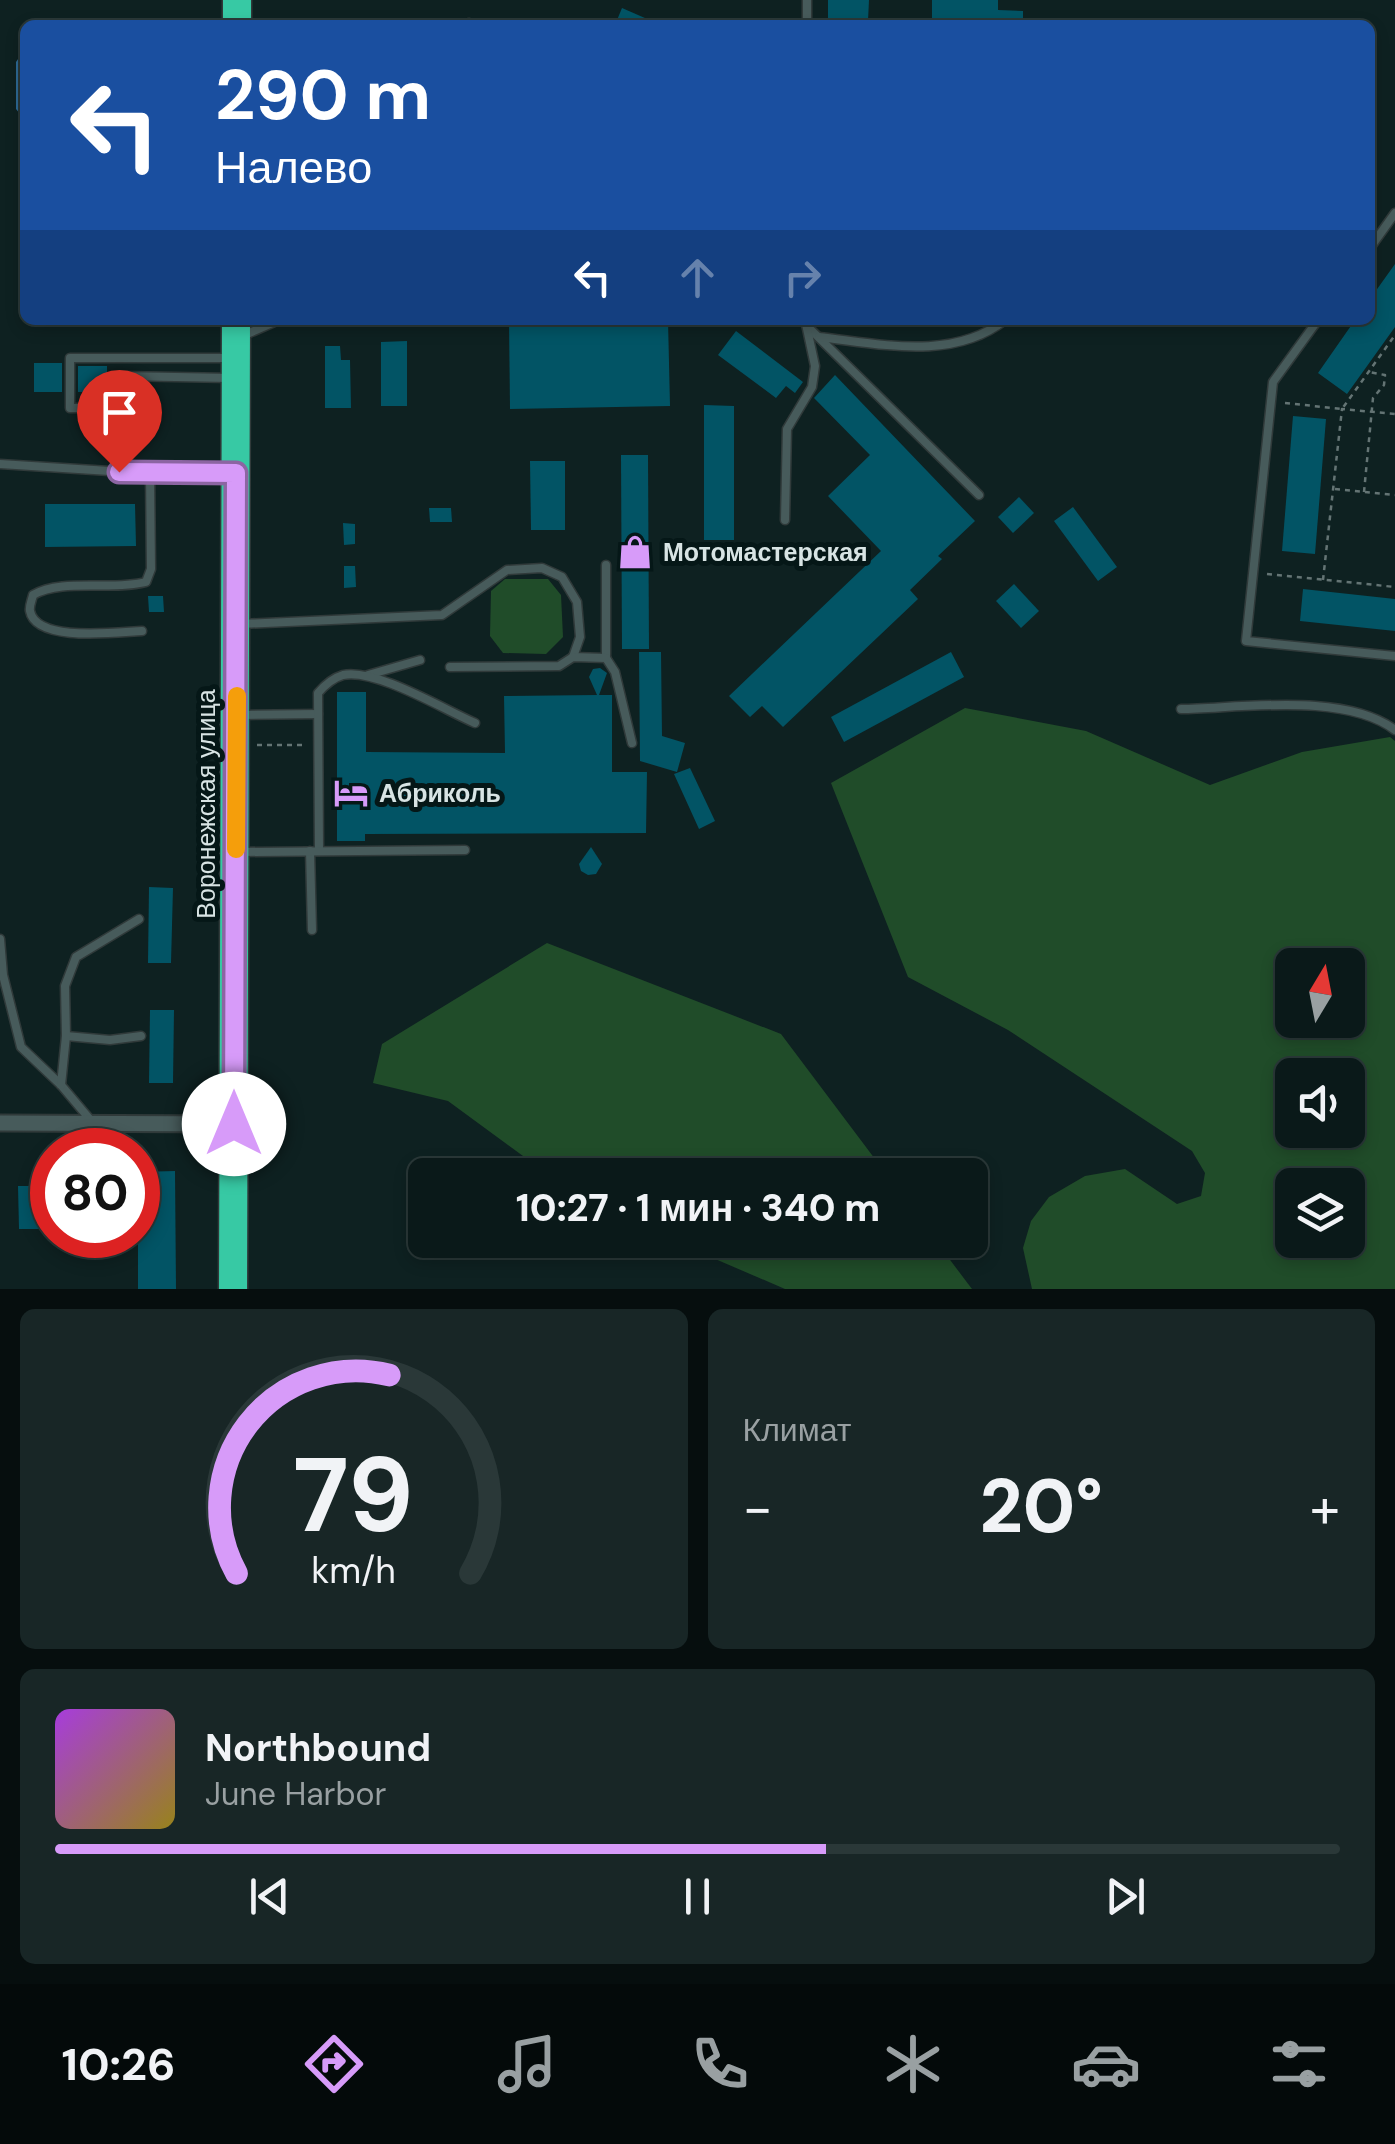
<!DOCTYPE html>
<html lang="ru">
<head>
<meta charset="utf-8">
<style>
  :root { --surface:#0a1919; --page:#182626; --text:#f1f3f6; --muted:#99a0a2; --line:#2a3838; --accent:#d79bf9 }
  body { margin:0; font-family:"DM Sans",sans-serif; background:var(--page); color:var(--text); height:100vh; display:flex; flex-direction:column; font-size:38px; white-space:nowrap }
  * { box-sizing:border-box; margin:0 }
  p { font-size:32px; color:var(--muted) }
  .icon { flex:none; width:55px; height:55px; fill:none; stroke:currentColor; stroke-width:2; stroke-linecap:round; stroke-linejoin:round }
  .map { position:relative; height:1289px; overflow:hidden }
  .drawer { display:flex; flex-direction:column; gap:20px; padding:20px; background:#060e0e; flex:1 }
  .drawer>* { flex:none }
  .top-card { position:absolute; left:20px; top:20px; width:1355px; height:305px; border-radius:15px; box-shadow:0 5px 15px #0003,0 0 0 2px var(--line); background:#1a4fa0; color:#fff; overflow:hidden }
  .needle { width:65px; rotate:10deg }
  .controls { position:absolute; left:1275px; top:948px; display:grid; gap:20px }
  .controls a { display:grid; place-items:center; width:90px; height:90px; border-radius:15px; background:var(--surface); box-shadow:0 5px 15px #0003,0 0 0 2px var(--line); font-size:50px }
  .speed { position:absolute; left:30px; top:1128px; display:flex; gap:20px; font-size:50px; font-weight:700; text-align:center }
  .speed>* { display:grid; place-content:center; width:130px; height:130px; border-radius:50%; background:var(--surface); box-shadow:0 5px 15px #0003,0 0 0 2px var(--line); line-height:1 }
  .speed .limit { border:15px solid #d22; background:#fff; color:#111 }
  .pin { position:absolute; display:grid; place-items:center; width:85px; height:85px; color:#fff; margin:-102px -42px; border-radius:50% 50% 50% 0; rotate:-45deg; box-shadow:0 0 10px #0007 }
  .pin .icon { rotate:45deg }
  .me { position:absolute; width:110px; margin:-55px; rotate:0deg; stroke-linejoin:round; filter:drop-shadow(0 0 8px #0008) }
  .turn { display:flex; align-items:center; gap:35px; height:210px; padding:0 30px; font-size:45px }
  .turn .icon { width:130px; height:130px; stroke-width:2.5 }
  .turn b { display:block; font-size:70px; line-height:85px }
  .lanes { display:flex; align-items:center; height:95px; padding:0 30px; background:#0003; justify-content:center; gap:50px; direction:ltr }
  .lanes .off { opacity:.35 }
  .big { font-size:75px; font-weight:800; line-height:1.1 }
  .drawer .card { flex:1; display:flex; flex-direction:column; justify-content:center; gap:15px; min-width:0; padding:0 35px; border-radius:15px; background:var(--page) }
  .drawer .dial { align-items:center; gap:0 }
  .dial svg { height:260px; overflow:visible; fill:none; stroke:var(--line); stroke-width:7; stroke-linecap:round; text-anchor:middle }
  .dial text { fill:var(--text); stroke:none }
  .song { display:flex; align-items:center; gap:30px }
  .cover { width:120px; height:120px; border-radius:15px; background:linear-gradient(135deg,hsl(280 70% 55%),hsl(50 70% 35%)) }
  .played { height:10px; border-radius:5px; background:linear-gradient(90deg,var(--accent) 60%,var(--line) 60%) }
  .keys { display:flex; justify-content:space-around; direction:ltr }
  .heat { display:flex; justify-content:space-between; align-items:center; font-size:55px; direction:ltr }
  .drawer .tiles { flex:1; display:grid; gap:20px; grid-template-columns:1fr 1fr }
  .card:last-child { grid-column:span 2 }
  .trip { position:absolute; left:408px; top:1158px; width:580px; height:100px; border-radius:15px; background:var(--surface); box-shadow:0 5px 15px #0003,0 0 0 2px var(--line); font-weight:800; line-height:100px; text-align:center }
  .tab-bar { display:flex; height:160px; justify-content:space-around; align-items:center; background:#040a0a; color:var(--muted) }
  .tab-bar .icon { width:70px; height:70px }
  .tab-bar .selected { color:var(--accent) }
  .tab-bar b { font-size:45px; color:var(--text) }
  .map>svg:first-child { display:block }
  .green { fill:#204c29; fill-rule:evenodd }
  .water { fill:#2d6994 }
  .building { fill:#025465 }
  .lines { fill:none; stroke-linecap:round; stroke-linejoin:round }
  .lane-casing { stroke:#303a3a; stroke-width:11 }
  .street-casing { stroke:#303a3a; stroke-width:19 }
  .highway-casing { stroke:#303a3a; stroke-width:31 }
  .path { stroke:#647474; stroke-width:2.5; stroke-dasharray:5 5; stroke-linecap:butt }
  .lane { stroke:#475b5b; stroke-width:8 }
  .street { stroke:#475b5b; stroke-width:15 }
  .highway { stroke:#37c9a4; stroke-width:28 }
  .route-casing { stroke:#8c65a2; stroke-width:25 }
  .route { stroke:#d79bf9; stroke-width:18 }
  .slow { stroke:#f59e0b; stroke-width:18 }
  .labels { text-anchor:middle; dominant-baseline:central; stroke-width:10; stroke-linejoin:round; paint-order:stroke }
  .poi-label { font-size:25px; font-weight:bold; fill:#d8e4e4; stroke:#051717; text-anchor:start }
  .street-label { font-size:25px; fill:#d8e4e4; stroke:#051717 }
</style>
</head>
<body>
<div class="map">
<svg width="1395" height="1289" viewBox="0 0 1395 1289">
  <rect width="100%" height="100%" fill="#0e2121"/>
  <g class="green">
    <path d="M 505,579 L 548,579 L 561,595 L 563,637 L 546,654 L 503,653 L 490,636 L 491,591 Z"/>
    <path d="M 965,708 L 1086,731 L 1210,785 L 1302,752 L 1390,737 L 1395,741 L 1395,1289 L 1032,1289 L 1023,1248 L 1031,1221 L 1049,1197 L 1085,1176 L 1125,1169 L 1177,1204 L 1201,1196 L 1205,1173 L 1192,1151 L 1008,1030 L 908,977 L 831,783 ZM 1292,965 L 1348,965 L 1348,1020 L 1292,1020 ZM 1292,1075 L 1348,1075 L 1348,1130 L 1292,1130 ZM 1292,1185 L 1348,1185 L 1348,1240 L 1292,1240 Z"/>
    <path d="M 547,943 L 781,1034 L 887,1175 L 549,1175 L 448,1101 L 373,1083 L 382,1044 Z"/>
    <path d="M 671,1240 L 935,1240 L 972,1289 L 785,1289 Z"/>
  </g>
  <path class="water" d="M 25,49 L 25,120 L 16,109 L 16,62 Z"/>
  <g class="building">
    <path d="M 828,0 L 869,0 L 868,21 L 828,20 Z"/>
    <path d="M 932,0 L 998,0 L 998,10 L 1023,11 L 1023,25 L 932,23 Z"/>
    <path d="M 622,8 L 661,25 L 615,25 Z"/>
    <path d="M 1395,264 L 1395,327 L 1347,394 L 1318,373 L 1355,320 L 1370,320 L 1370,299 Z"/>
    <path d="M 509,320 L 668,320 L 670,406 L 510,409 Z"/>
    <path d="M 736,331 L 803,382 L 795,393 L 786,386 L 776,398 L 718,355 Z"/>
    <path d="M 407,341 L 407,406 L 381,406 L 381,342 Z"/>
    <path d="M 325,346 L 340,346 L 341,360 L 350,360 L 351,408 L 325,408 Z"/>
    <rect x="34" y="363" width="28" height="29"/>
    <rect x="78" y="366" width="29" height="26"/>
    <path d="M 835,375 L 975,521 L 938,556 L 942,559 L 910,590 L 918,599 L 783,727 L 762,706 L 750,717 L 729,696 L 881,551 L 828,496 L 870,455 L 814,398 Z"/>
    <path d="M 704,405 L 734,406 L 734,540 L 704,540 Z"/>
    <path d="M 1293,416 L 1326,419 L 1315,554 L 1282,551 Z"/>
    <path d="M 621,455 L 648,455 L 649,649 L 622,649 Z"/>
    <path d="M 530,461 L 565,461 L 565,530 L 531,530 Z"/>
    <path d="M 1019,497 L 1034,513 L 1013,533 L 998,517 Z"/>
    <path d="M 45,504 L 135,504 L 136,546 L 45,547 Z"/>
    <path d="M 1073,507 L 1117,567 L 1098,581 L 1054,521 Z"/>
    <path d="M 429,508 L 451,508 L 452,522 L 430,522 Z"/>
    <path d="M 343,523 L 355,524 L 355,544 L 344,545 Z"/>
    <path d="M 344,566 L 355,566 L 356,587 L 344,588 Z"/>
    <path d="M 1014,584 L 1039,611 L 1021,628 L 996,601 Z"/>
    <path d="M 1303,589 L 1395,599 L 1395,631 L 1300,621 Z"/>
    <path d="M 148,596 L 163,596 L 164,612 L 149,612 Z"/>
    <path d="M 639,652 L 661,652 L 662,736 L 685,743 L 677,772 L 640,761 Z"/>
    <path d="M 951,652 L 964,677 L 844,742 L 831,717 Z"/>
    <path d="M 593,669 L 600,668 L 607,673 L 599,695 L 612,695 L 612,772 L 647,772 L 646,833 L 365,834 L 365,841 L 337,841 L 337,692 L 366,692 L 366,752 L 505,753 L 504,696 L 597,695 L 589,677 Z"/>
    <path d="M 690,768 L 715,821 L 699,829 L 674,774 Z"/>
    <path d="M 591,847 L 602,864 L 596,874 L 588,875 L 581,871 L 579,864 Z"/>
    <path d="M 149,887 L 173,888 L 171,963 L 148,963 Z"/>
    <path d="M 150,1010 L 174,1010 L 173,1083 L 149,1083 Z"/>
    <path d="M 175,1171 L 176,1289 L 138,1289 L 138,1172 Z"/>
    <path d="M 18,1186 L 52,1186 L 52,1229 L 19,1229 Z"/>
  </g>
  <g class="lines">
    <g class="lane-casing">
      <g id="lane">
        <path d="M 468,25 L 469,23"/>
        <path d="M 807,25 L 807,0"/>
        <path d="M 1370,248 L 1395,213"/>
        <path d="M 1318,320 L 1273,382 L 1246,641 L 1395,656"/>
        <path d="M 806,325 L 979,495"/>
        <path d="M 240,337 L 279,320"/>
        <path d="M 819,337 C 881,344 953,361 1005,320"/>
        <path d="M 231,378 L 120,376 L 120,408 L 70,408 L 70,358 L 232,358"/>
        <path d="M 0,464 L 172,475 L 231,473"/>
        <path d="M 785,520 L 787,429 L 812,387 L 815,366 L 806,324"/>
        <path d="M 606,565 L 606,658"/>
        <path d="M 241,624 L 442,615 L 507,570 L 542,568 L 562,577 L 577,602 L 580,637 L 573,657"/>
        <path d="M 142,631 C 118,632 36,643 30,611 C 29,606 32,600 33,595 C 62,578 111,591 146,582 L 151,569 L 150,474"/>
        <path d="M 450,667 L 559,666 L 573,657 L 606,658 L 615,672 L 632,743"/>
        <path d="M 368,675 L 420,660"/>
        <path d="M 1181,709 C 1242,708 1345,692 1395,730"/>
        <path d="M 241,715 L 318,714"/>
        <path d="M 310,851 L 312,930"/>
        <path d="M 319,851 L 318,693 C 324,686 333,678 343,675 C 375,668 443,709 475,723"/>
        <path d="M 241,852 L 465,850"/>
        <path d="M 0,939 L 3,975 L 21,1047 L 61,1085 L 93,1123"/>
        <path d="M 66,1036 L 110,1040 L 141,1036"/>
        <path d="M 61,1085 L 66,1036 L 65,986 L 76,957 L 139,919"/>
      </g>
    </g>
    <g class="street-casing">
      <path id="street" d="M 0,1123 L 235,1124"/>
    </g>
    <g class="highway-casing">
      <g id="highway">
        <path d="M 237,25 L 237,0"/>
        <path d="M 233,1289 L 236,320"/>
      </g>
    </g>
    <g class="path">
      <path d="M 1285,403 L 1342,409 L 1395,335"/>
      <path d="M 1335,489 L 1395,495"/>
      <path d="M 1364,492 L 1373,398 L 1384,385 L 1385,375 L 1369,372"/>
      <path d="M 1267,574 L 1395,587"/>
      <path d="M 1323,580 L 1342,409 L 1395,414"/>
      <path d="M 257,745 L 304,745"/>
    </g>
    <use href="#lane" class="lane"/>
    <use href="#street" class="street"/>
    <use href="#highway" class="highway"/>
  </g>
  <g class="lines">
    <g class="route-casing">
      <path id="route" d="M 119,472 L 236,473 L 234,1124"/>
    </g>
    <use href="#route" class="route"/>
    <path class="slow" d="M 236,849 L 237,696"/>
  </g>
  <defs>
    <g id="shop-bare" transform="scale(2.7)"><path d="M-5-2.5h2.3a2.7 3.5 0 0 1 5.4 0H5L5.5 6h-11ZM-1.5-2.5h3a1.5 2.3 0 0 0-3 0Z" fill="#d79bf9" stroke="#051717" stroke-width="2.5" paint-order="stroke"/></g>
    <g id="hotel-bare" transform="scale(2.7)"><path d="M-6-4.5h1.5V1H6V5H4.5V3h-9V5H-6ZM-4 0a1.8 1.8 0 1 1 3.6 0ZM.5 0V-2.5h3Q6-2.5 6 0Z" fill="#d79bf9" stroke="#051717" stroke-width="2.5" paint-order="stroke"/></g>
  </defs>
  <g fill-rule="evenodd">
    <use href="#shop-bare" x="635" y="552"/>
    <use href="#hotel-bare" x="351" y="793"/>
  </g>
  <g class="labels">
    <g class="poi-label">
      <text x="663" y="552">Мотомастерская</text>
      <text x="379" y="793">Абриколь</text>
    </g>
    <g class="street-label">
      <text transform="translate(206 804) rotate(-90)">Воронежская улица</text>
    </g>
  </g>
</svg>
<div class="controls">
<a><svg class="needle" viewBox="-14 -14 28 28"><path d="M0-13l5 13h-10z" fill="#e53935"/><path d="M0 13l5-13h-10z" fill="#99a0a2"/></svg></a>
<a><svg class="icon" aria-label="sound" viewBox="0 0 24 24"><path d="M4 9h4l5-4v14l-5-4H4zM17 9q2 3 0 6"/></svg></a>
<a><svg class="icon" aria-label="layers" viewBox="0 0 24 24"><path d="M12 4l9 5-9 5-9-5zM3 14l9 5 9-5"/></svg></a>
</div>
<div class="speed"><div class="limit">80</div></div>
<div class="pin" style="left:119px;top:472px;background:#d93025"><svg class="icon" aria-label="arrive" viewBox="0 0 24 24"><path d="M6 21V4h12l-3 4 3 4H6"/></svg></div>
<svg class="me" style="left:234px;top:1124px" viewBox="-20 -20 40 40"><circle r="19" fill="#fff"/><path d="M0-13L10 11 0 6-10 11z" fill="#d79bf9"/></svg>
<div class="trip">10:27 · 1 мин · 340 m</div>
<div class="top-card">
<div class="turn"><svg class="icon" aria-label="left" viewBox="0 0 24 24"><path d="M17 20v-9H6M10 6l-5 5 5 5"/></svg><div><b>290 m</b>Налево</div></div>
<div class="lanes"><svg class="icon" aria-label="left" viewBox="0 0 24 24"><path d="M17 20v-9H6M10 6l-5 5 5 5"/></svg><svg class="icon off" aria-label="ahead" viewBox="0 0 24 24"><path d="M12 20V5M6 11l6-6 6 6"/></svg><svg class="icon off" aria-label="right" viewBox="0 0 24 24"><path d="M7 20v-9h11M14 6l5 5-5 5"/></svg></div>
</div>
</div>
<section class="drawer">
<div class="tiles">
<div class="card dial"><svg viewBox="0 0 100 80">
<path d="M14 69A42 42 0 1 1 86 69"/>
<path d="M14 69A42 42 0 0 1 61 8" stroke="#d79bf9"/>
<text x="50" y="56" font-size="32" font-weight="700">79</text>
<text x="50" y="72" font-size="11">km/h</text>
</svg></div>
<div class="card"><p>Климат</p>
<div class="heat"><a>−</a><b class="big">20°</b><a>+</a></div>
</div>
<div class="card">
<div class="song"><i class="cover"></i><div><b>Northbound</b><p>June Harbor</p></div></div>
<div class="played"></div>
<div class="keys"><svg class="icon" aria-label="previous" viewBox="0 0 24 24"><path d="M18 5L8 12l10 7zM5 5v14"/></svg><svg class="icon" aria-label="pause" viewBox="0 0 24 24"><path d="M8 5v14M16 5v14"/></svg><svg class="icon" aria-label="next" viewBox="0 0 24 24"><path d="M6 5l10 7-10 7zM19 5v14"/></svg></div>
</div>
</div>
</section>
<nav class="tab-bar">
<b>10:26</b>
<svg class="icon selected" aria-label="directions" viewBox="0 0 24 24"><path d="M12 3l9 9-9 9-9-9zM9 14v-3h6M13 9l2 2-2 2"/></svg>
<svg class="icon" aria-label="music" viewBox="0 0 24 24"><path d="M9 18V5l10-2v13"/><circle cx="6" cy="18" r="3"/><circle cx="16" cy="16" r="3"/></svg>
<svg class="icon" aria-label="phone" viewBox="0 0 24 24"><path d="M5 4h4l2 5-3 2q2 4 5 5l2-3 5 2v4C11 20 4 13 5 4z"/></svg>
<svg class="icon" aria-label="climate" viewBox="0 0 24 24"><path d="M12 3v18M4 7l16 10M4 17L20 7"/></svg>
<svg class="icon" aria-label="car" viewBox="0 0 24 24"><path d="M5 17H2v-5l4-1 3-4h7l3 4 3 1v5h-3M9 17h6M6 11h13"/><circle cx="7" cy="17" r="2"/><circle cx="17" cy="17" r="2"/></svg>
<svg class="icon" aria-label="filters" viewBox="0 0 24 24"><path d="M4 7h16M4 17h16"/><circle cx="9" cy="7" r="2"/><circle cx="15" cy="17" r="2"/></svg>
</nav>
</body>
</html>
